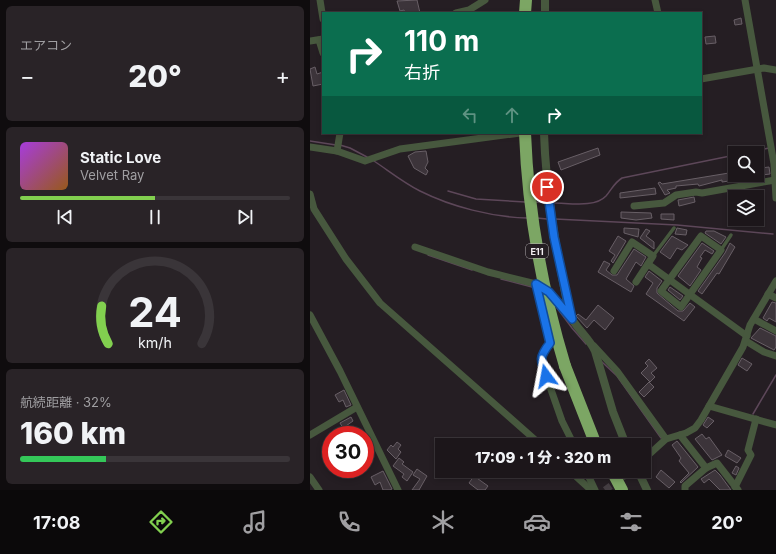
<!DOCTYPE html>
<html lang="ja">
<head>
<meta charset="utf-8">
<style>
  :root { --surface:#1c161a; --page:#292327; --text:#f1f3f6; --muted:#a09fa2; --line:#3a3539; --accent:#82d04f }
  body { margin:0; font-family:Inter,"Noto Sans JP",sans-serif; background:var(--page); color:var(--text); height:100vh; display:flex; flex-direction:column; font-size:15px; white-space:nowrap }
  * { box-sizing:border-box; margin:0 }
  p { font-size:13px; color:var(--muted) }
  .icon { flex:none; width:22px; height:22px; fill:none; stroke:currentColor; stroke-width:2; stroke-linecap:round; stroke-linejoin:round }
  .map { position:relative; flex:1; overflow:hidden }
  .drawer { display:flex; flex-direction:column; gap:6px; padding:6px; background:#0f0c0e; width:310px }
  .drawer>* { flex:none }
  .top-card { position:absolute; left:12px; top:12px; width:380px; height:122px; border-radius:0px; box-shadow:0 2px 6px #0003,0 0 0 1px var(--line); background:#0b6e4f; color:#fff; overflow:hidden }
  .fabs { position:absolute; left:418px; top:146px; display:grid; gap:8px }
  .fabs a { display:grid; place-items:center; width:36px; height:36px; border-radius:0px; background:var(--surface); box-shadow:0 2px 6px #0003,0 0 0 1px var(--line); font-size:20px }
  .speed { position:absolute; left:12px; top:426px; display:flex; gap:8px; font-size:20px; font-weight:700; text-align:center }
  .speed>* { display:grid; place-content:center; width:52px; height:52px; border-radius:50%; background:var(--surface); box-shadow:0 2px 6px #0003,0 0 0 1px var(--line); line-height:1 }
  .speed .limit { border:6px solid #d22; background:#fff; color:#111 }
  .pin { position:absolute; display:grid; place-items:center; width:34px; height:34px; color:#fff; margin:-17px; border:2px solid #fff; border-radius:50%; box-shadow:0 1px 4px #0007 }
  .me { position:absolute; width:44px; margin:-22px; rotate:347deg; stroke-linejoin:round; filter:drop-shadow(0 0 3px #0008) }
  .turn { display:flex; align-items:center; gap:14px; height:84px; padding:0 16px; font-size:18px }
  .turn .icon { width:52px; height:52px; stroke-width:2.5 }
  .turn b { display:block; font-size:28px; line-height:34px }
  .lanes { display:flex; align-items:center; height:38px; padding:0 16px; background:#0003; justify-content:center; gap:20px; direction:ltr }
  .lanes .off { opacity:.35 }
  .big { font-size:30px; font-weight:800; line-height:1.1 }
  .drawer .card { flex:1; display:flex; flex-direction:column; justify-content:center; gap:6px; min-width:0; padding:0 14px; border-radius:6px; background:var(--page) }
  .drawer .dial { align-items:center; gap:0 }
  .dial svg { height:104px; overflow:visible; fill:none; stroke:var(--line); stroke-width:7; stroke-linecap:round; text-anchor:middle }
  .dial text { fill:var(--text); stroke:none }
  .song { display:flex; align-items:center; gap:12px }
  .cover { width:48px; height:48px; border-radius:6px; background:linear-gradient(135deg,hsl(280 70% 55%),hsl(30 70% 35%)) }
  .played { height:4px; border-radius:2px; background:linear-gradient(90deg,var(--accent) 50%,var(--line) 50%) }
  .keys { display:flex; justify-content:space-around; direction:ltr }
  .heat { display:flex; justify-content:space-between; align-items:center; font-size:22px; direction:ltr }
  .charge { height:6px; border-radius:3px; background:linear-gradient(90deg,#34c759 32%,var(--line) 0) }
  .trip { position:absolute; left:125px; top:438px; width:216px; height:40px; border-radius:0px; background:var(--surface); box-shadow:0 2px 6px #0003,0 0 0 1px var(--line); font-weight:800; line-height:40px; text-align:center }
  .menu { display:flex; height:64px; justify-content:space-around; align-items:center; background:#0b090a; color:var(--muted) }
  .menu .icon { width:28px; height:28px }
  .menu .on { color:var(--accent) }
  .menu b { font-size:18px; color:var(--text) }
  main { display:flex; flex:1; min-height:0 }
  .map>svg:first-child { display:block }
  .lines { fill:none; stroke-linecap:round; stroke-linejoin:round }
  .stream { stroke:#5d4759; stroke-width:1.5 }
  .building { fill:#3c343a; stroke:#685f66 }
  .minor-tunnel { stroke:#443d42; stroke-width:7; stroke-dasharray:7 3.5; stroke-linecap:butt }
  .service { stroke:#47583e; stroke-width:3.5 }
  .minor { stroke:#47583e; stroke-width:7 }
  .tertiary { stroke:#47583e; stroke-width:8 }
  .motorway { stroke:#7ca664; stroke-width:12 }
  .motorway-bridge { stroke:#7ca664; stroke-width:12 }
  .route-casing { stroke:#114b97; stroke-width:10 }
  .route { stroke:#1a73e8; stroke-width:7 }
  .labels { text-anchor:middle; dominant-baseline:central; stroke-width:4; stroke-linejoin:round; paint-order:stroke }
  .shield { fill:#251e23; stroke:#b4afb3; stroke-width:1 }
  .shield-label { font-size:9px; font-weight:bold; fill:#f2edf1 }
</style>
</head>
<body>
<main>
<section class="drawer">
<div class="card"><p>エアコン</p>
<div class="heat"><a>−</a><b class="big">20°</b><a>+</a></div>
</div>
<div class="card">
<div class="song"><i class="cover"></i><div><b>Static Love</b><p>Velvet Ray</p></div></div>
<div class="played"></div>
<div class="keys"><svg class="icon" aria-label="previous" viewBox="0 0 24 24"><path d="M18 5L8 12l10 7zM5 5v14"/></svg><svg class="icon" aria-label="pause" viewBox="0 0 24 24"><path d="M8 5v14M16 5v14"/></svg><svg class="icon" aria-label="next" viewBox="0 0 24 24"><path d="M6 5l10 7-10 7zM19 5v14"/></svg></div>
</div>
<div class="card dial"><svg viewBox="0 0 100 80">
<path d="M14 69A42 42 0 1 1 86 69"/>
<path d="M14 69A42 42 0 0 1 9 40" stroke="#82d04f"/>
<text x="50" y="56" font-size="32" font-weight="700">24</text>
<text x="50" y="72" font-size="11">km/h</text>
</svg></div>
<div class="card"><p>航続距離 · 32%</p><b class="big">160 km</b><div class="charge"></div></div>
</section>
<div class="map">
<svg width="466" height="490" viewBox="0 0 466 490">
  <rect width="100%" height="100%" fill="#251e23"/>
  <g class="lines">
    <g class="stream">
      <path d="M 0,141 L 26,145"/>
      <path d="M 30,145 L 40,148 L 57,157"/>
      <path d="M 435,153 L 459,148"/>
      <path d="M 64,161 C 79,171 94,183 110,191 C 142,207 182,217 217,218"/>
      <path d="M 138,191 L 166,199 L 215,202"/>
      <path d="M 225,202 L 235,203"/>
      <path d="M 244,203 C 259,203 285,208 296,196 C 302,189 304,183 312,178 L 425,155"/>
      <path d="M 227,218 L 237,219"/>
      <path d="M 245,219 L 367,225 L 463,234"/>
      <path d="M 118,255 L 162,270"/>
      <path d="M 191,279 L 222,287"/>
      <path d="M 247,308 L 262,328 L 276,344"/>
      <path d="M 292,362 L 307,376 L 351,438"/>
      <path d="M 443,414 L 466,375"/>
    </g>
  </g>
  <g class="building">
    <path d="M 107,0 L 110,13 L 95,13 L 94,10 L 90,11 L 87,1 Z"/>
    <path d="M 431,18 L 432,24 L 425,25 L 424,20 Z"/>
    <path d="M 405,36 L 406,43 L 396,44 L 395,37 Z"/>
    <path d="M 5,67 L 7,74 L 13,72 L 13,84 L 3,86 L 0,69 Z"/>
    <path d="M 288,148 L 290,155 L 251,170 L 248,162 Z"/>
    <path d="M 116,151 L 118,162 L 115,168 L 118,171 L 116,175 L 104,168 L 98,156 L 105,152 Z"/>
    <path d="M 459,167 L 460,174 L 452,175 L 451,168 Z"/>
    <path d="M 425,172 L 425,179 L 419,181 L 412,182 L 412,180 L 389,186 L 388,184 L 366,186 L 366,188 L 357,190 L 360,193 L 355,195 L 348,183 L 350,182 L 352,184 Z"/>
    <path d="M 345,188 L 346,194 L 310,198 L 310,193 Z"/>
    <path d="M 384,197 L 385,202 L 369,206 L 368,200 Z"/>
    <path d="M 311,212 L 341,213 L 342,218 L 326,220 L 311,218 Z"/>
    <path d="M 351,214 L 364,214 L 364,220 L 351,219 Z"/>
    <path d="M 314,228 L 329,229 L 328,237 L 314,233 Z"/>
    <path d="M 367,228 L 377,230 L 376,235 L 365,234 Z"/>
    <path d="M 336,229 L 340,231 L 336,236 L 344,242 L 344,249 L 330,238 Z"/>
    <path d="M 396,231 L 404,231 L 416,237 L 411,244 L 395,233 Z"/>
    <path d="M 308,236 L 316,241 L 303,263 L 301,261 L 305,255 L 299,251 Z"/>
    <path d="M 362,236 L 378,245 L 372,250 L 367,248 L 360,259 L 350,252 Z"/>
    <path d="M 392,243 L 404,251 L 402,254 L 395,250 L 390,257 L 392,258 L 387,267 L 391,270 L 380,286 L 368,276 Z"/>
    <path d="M 420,243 L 425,247 L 409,274 L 407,273 L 392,294 L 388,291 L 415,253 Z"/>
    <path d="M 324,249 L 336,257 L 331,266 L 326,262 L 316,279 L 324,286 L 321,292 L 288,272 L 294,261 L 300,264 L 296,270 L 302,275 L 307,275 Z"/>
    <path d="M 339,271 L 352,281 L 347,288 L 347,293 L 368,311 L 373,311 L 380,303 L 385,307 L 374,321 L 336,294 L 343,283 L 335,277 Z"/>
    <path d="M 360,287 L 373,296 L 370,300 L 358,290 Z"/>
    <path d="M 462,302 L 466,303 L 466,322 L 459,318 L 457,321 L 453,318 Z"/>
    <path d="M 288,305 L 304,318 L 295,330 L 284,320 L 277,328 L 266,316 L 268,314 L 276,320 Z"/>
    <path d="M 450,328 L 466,336 L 466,347 L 464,350 L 441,338 Z"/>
    <path d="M 432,358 L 442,364 L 437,371 L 428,365 Z"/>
    <path d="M 339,359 L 347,368 L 341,373 L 345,377 L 340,382 L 331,373 L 338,366 L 335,363 Z"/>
    <path d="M 339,382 L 344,387 L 334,397 L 329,392 Z"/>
    <path d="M 34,390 L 41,405 L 36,407 L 33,400 L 29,402 L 25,395 Z"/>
    <path d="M 41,417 L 43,421 L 33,428 L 30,423 Z"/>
    <path d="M 398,417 L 404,421 L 397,428 L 393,425 Z"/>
    <path d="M 392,434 L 396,439 L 399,437 L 412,455 L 402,460 L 385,439 Z"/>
    <path d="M 367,441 L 388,467 L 371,483 L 370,482 L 379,473 L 369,461 L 371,458 L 362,445 Z"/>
    <path d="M 87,442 L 91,445 L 88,449 L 91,452 L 86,459 L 77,450 L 81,445 L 83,447 Z"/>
    <path d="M 418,450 L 431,458 L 427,463 L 415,456 Z"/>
    <path d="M 89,458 L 94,462 L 92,464 L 103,472 L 97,481 L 92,477 L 94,474 L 83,466 Z"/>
    <path d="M 426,466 L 429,468 L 426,475 L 422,473 Z"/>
    <path d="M 107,469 L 117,476 L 109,490 L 102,490 L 110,479 L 103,475 Z"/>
    <path d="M 351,470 L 365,482 L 359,488 L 346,477 Z"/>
    <path d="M 405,470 L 410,475 L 421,490 L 410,490 L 399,479 L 394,483 L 391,479 Z"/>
    <path d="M 73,471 L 82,489 L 80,490 L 73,490 L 70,482 L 65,485 L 61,477 Z"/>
    <path d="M 164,476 L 178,486 L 175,490 L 168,490 L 159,483 Z"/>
  </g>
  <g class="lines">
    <path class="minor-tunnel" d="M 295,490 L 309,480"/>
    <g class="service">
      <path d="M 411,250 L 421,235"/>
      <path d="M 343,256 L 364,228"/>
    </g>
    <g class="minor">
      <path d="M 10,0 L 13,19"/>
      <path d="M 345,0 L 348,13"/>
      <path d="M 435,0 L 464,164 L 466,198"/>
      <path d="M 146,13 L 159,10 L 175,0"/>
      <path d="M 9,40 L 13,53"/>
      <path d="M 0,41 L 13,39"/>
      <path d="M 391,79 L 454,68 L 466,70"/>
      <path d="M 0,147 L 27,151 L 55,161 L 90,149 L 210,133"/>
      <path d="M 27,151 L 30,133"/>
      <path d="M 0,194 L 4,209 L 36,259 L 70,303 L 231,445"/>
      <path d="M 324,206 L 354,203 L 366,195 L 386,192 L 392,193 L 465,180"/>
      <path d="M 391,236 L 411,250 L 371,307 L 351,291 Z"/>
      <path d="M 105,247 L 178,272 L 226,284 L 240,343 L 233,352 L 231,361 L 252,421 L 264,445"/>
      <path d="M 338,264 L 437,336"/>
      <path d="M 304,271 L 322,242 L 343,256 L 326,282"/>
      <path d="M 237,291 L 260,317"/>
      <path d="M 458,294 L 466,298"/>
      <path d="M 0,315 L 30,371 L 88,490"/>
      <path d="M 444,319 L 466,331"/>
      <path d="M 436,341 L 454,352 L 466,356"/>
      <path d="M 284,346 L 307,371 L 356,439"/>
      <path d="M 399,406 L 466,425"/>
      <path d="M 0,435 L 47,407"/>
      <path d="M 370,435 L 396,468 L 407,463 L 428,490"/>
      <path d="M 334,459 L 356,439 L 376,433 L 385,428 L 391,420 L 433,347 L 440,325 L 466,281"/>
      <path d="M 260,471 L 281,490"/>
      <path d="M 276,471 L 285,490"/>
      <path d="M 314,476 L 320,471"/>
      <path d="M 0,477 L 9,490"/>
      <path d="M 425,487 L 441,455 L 438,450 L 446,419"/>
      <path d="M 375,490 L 375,486 L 396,468"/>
    </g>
    <g class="tertiary">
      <path d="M 235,13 L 235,0"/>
      <path d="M 234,133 C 236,194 247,253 259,313 C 265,328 278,336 285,351 L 303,412 L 316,445"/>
      <path d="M 328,471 L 337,490"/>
    </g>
    <g class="motorway">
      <path d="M 215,13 L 216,0"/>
      <path d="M 255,366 L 286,445"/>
      <path d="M 302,471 L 312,490"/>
    </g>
    <path class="motorway-bridge" d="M 215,133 C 218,212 232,290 255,366"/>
  </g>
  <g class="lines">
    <g class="route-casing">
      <path id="route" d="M 236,376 C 230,360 229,357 240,343 L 226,284 L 239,292 L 262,319 L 244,237 L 237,187"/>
    </g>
    <use href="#route" class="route"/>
  </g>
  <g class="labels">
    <rect class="shield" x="216" y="244" width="22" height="14" rx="3"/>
    <g class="shield-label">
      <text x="227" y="251">E11</text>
    </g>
  </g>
</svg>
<div class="fabs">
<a><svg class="icon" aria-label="search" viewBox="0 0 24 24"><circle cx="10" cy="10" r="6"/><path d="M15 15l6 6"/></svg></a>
<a><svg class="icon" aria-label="layers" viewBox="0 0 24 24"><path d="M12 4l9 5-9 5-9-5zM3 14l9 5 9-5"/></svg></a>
</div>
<div class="speed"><div class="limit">30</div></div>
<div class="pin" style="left:237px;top:187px;background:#d93025"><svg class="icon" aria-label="arrive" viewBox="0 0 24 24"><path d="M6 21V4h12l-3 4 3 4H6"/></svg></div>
<svg class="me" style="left:236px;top:376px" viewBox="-20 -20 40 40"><path d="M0-17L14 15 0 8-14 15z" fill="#1a73e8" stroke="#fff" stroke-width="4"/></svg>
<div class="trip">17:09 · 1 分 · 320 m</div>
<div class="top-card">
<div class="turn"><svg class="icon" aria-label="right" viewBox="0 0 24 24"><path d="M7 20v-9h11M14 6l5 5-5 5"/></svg><div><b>110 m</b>右折</div></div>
<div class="lanes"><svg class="icon off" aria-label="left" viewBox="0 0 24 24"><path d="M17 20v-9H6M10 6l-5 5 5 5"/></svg><svg class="icon off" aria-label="ahead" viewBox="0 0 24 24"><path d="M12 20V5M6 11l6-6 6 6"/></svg><svg class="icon" aria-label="right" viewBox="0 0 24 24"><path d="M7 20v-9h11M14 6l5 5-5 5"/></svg></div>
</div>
</div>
</main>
<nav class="menu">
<b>17:08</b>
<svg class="icon on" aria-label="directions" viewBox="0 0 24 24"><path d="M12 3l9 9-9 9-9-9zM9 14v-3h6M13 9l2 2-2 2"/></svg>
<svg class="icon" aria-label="music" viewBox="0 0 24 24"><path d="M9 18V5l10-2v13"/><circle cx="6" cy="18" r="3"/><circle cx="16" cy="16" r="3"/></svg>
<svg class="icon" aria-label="phone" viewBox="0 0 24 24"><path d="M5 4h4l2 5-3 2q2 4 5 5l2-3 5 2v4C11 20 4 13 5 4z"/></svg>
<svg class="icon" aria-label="climate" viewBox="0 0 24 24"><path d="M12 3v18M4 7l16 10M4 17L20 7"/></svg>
<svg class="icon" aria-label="car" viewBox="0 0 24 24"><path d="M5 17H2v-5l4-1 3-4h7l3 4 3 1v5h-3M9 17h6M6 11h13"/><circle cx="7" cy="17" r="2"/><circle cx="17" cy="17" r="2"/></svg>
<svg class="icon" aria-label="filters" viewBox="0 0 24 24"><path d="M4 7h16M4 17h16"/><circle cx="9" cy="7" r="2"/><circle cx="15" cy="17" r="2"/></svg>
<b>20°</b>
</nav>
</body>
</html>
